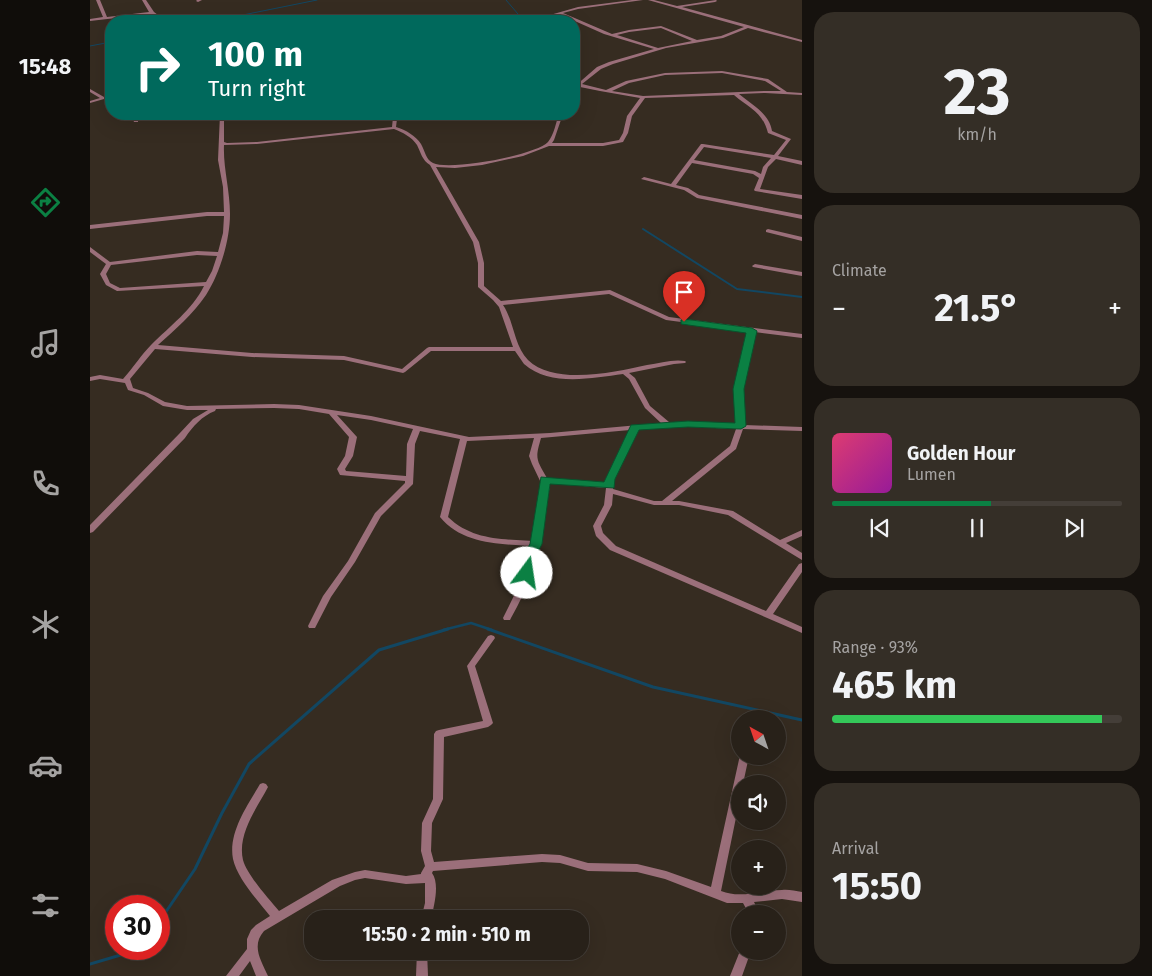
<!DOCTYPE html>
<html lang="en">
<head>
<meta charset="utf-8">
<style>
  :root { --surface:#282119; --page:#342e26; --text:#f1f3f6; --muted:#a5a3a2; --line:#443e38; --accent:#0b8043 }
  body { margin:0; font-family:"Fira Sans",sans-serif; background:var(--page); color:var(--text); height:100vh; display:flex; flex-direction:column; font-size:19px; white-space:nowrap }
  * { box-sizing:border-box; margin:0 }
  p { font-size:16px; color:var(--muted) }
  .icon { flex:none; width:28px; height:28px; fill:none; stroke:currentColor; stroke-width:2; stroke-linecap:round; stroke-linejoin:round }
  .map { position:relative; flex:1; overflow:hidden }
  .panel { display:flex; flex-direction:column; gap:12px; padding:12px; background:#16120e; width:350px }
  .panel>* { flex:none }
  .guide { position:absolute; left:15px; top:15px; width:475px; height:105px; border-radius:20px; box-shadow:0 5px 20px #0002,0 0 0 1px var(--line); background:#00695c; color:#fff; overflow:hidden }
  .needle { width:32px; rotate:320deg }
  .buttons { position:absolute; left:641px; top:710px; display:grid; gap:10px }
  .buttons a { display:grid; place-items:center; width:55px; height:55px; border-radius:50%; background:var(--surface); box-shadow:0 5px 20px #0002,0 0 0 1px var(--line); font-size:25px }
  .speed { position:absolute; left:15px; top:895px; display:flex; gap:10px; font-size:25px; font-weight:700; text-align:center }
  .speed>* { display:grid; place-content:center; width:65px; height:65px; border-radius:50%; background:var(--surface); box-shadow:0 5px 20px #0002,0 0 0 1px var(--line); line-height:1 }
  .speed .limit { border:8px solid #d22; background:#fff; color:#111 }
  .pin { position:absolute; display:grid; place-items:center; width:42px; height:42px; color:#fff; margin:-51px -21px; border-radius:50% 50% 50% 0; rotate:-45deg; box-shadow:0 0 5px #0007 }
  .pin .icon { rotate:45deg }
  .me { position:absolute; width:55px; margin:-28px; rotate:14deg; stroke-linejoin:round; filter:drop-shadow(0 0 4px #0008) }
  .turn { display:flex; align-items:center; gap:18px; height:105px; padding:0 20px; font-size:22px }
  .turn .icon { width:65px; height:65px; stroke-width:2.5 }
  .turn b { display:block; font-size:35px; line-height:42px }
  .big { font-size:38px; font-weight:700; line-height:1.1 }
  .panel .widget { flex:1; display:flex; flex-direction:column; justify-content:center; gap:8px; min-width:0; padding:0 18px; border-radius:20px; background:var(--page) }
  .panel .dial { align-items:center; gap:0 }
  .dial b { font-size:65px; line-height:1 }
  .song { display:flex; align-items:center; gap:15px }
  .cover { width:60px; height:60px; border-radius:8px; background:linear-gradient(135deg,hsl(340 70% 55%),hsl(300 70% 35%)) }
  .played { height:5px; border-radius:2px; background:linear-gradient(90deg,var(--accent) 55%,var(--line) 55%) }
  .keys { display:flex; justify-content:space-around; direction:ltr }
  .heat { display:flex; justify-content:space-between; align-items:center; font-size:28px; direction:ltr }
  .charge { height:8px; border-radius:4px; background:linear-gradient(90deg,#34c759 93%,var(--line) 0) }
  .trip { position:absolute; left:214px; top:910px; width:285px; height:50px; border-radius:20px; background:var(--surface); box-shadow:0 5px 20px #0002,0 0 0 1px var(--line); font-weight:700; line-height:50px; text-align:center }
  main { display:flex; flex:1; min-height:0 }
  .dock { display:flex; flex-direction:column; width:90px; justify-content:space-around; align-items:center; background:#100d0a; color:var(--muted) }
  .dock .icon { width:35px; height:35px }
  .dock .active { color:var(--accent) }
  .dock b { font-size:22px; color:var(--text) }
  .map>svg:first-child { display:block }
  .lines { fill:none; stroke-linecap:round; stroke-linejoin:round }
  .stream-far3 { stroke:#124762; stroke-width:1 }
  .stream-far2 { stroke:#124762; stroke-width:2 }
  .stream-far1 { stroke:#124762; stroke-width:2.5 }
  .stream { stroke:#124762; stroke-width:3 }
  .minor { fill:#9b6f7a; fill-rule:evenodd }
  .route { fill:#0b8043; stroke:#07532c }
</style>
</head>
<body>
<main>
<nav class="dock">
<b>15:48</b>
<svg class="icon active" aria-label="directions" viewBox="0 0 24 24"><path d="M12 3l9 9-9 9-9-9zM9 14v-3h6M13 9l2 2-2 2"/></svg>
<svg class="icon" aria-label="music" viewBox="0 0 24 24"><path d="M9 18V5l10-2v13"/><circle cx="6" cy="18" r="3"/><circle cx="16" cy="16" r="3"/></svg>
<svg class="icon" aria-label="phone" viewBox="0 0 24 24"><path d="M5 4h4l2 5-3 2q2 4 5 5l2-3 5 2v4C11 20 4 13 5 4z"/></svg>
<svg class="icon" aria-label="climate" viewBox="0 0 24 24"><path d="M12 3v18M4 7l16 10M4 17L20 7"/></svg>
<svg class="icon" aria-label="car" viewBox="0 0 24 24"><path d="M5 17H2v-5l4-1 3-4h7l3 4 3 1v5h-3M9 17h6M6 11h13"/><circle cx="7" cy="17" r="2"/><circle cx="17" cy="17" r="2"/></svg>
<svg class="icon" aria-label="filters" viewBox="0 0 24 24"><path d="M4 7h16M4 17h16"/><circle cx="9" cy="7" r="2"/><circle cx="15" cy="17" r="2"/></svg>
</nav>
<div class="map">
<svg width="712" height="976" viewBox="0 0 712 976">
  <rect width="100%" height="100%" fill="#362c21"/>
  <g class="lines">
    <g class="stream-far3">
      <path d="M 416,0 L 434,21"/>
      <path d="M 123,21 L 227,0"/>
      <path d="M 0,46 L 21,42"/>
    </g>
    <path class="stream-far2" d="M 553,229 L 647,289 L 712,297"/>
    <path class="stream-far1" d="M 353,630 L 381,623 L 402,630"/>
    <g class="stream">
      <path d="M 398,629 L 563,687 L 712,720"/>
      <path d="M 69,922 L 105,869 L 132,813 L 159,764 L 289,650 L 358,629"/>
      <path d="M 0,964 L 51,949"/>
    </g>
    <g class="minor">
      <path d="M 6,0 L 10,0 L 17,17 L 59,12 L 52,0 L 56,0 L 64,12 L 76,21 L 72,21 L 61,14 L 0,21 L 0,19 L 13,17 Z"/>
      <path d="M 107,0 L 112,0 L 108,2 L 106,1 Z"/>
      <path d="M 542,0 L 553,0 L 488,9 L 473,13 L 522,34 L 539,30 L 571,26 L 607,40 L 631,36 L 654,27 L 558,0 L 564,0 L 587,6 L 626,0 L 627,1 L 625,2 L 592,7 L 712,40 L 712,42 L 658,28 L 633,38 L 576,48 L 523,64 L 511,69 L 492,84 L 516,90 L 536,81 L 575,73 L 632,71 L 678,79 L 697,92 L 712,93 L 712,95 L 675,93 L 649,94 C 662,105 679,113 682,131 L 701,139 L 688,156 L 712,161 L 712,165 L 686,159 L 678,167 L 670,189 L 712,195 L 712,199 L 665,191 L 664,190 L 669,178 L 663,174 L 602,163 L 586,185 L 598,188 L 609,195 L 712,215 L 712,219 L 607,198 L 594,190 L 551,179 L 554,177 L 581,184 L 611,144 L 613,144 L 684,155 L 696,140 L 678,133 C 672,111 660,109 644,95 L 555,98 L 542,116 L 538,133 L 533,142 L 513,146 L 459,146 L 433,156 L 392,165 L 365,168 L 346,167 L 389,242 L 394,263 L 394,286 L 411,301 L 520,290 L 579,317 L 712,334 L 712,338 L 665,332 L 651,389 L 654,425 L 712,427 L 712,431 L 653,429 L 646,449 L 582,501 L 589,501 L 643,511 L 690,540 L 712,530 L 712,536 L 696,543 L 712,553 L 712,560 L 638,515 L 589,505 L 564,505 L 523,494 L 522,505 L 511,526 L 513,533 L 526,546 L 676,611 L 709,564 L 712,563 L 712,572 L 683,614 L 712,627 L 712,633 L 520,550 L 506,536 L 503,526 L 514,505 L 516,488 L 459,483 L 460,485 L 450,544 C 444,554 444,563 441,574 C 436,589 429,604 421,618 L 420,620 L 414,620 L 413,618 C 420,604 428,589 433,573 C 436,564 435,555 441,546 C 409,544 372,544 350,517 L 370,439 L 330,431 L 325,444 L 323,484 L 291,516 L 265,562 L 241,597 L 225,628 L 219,628 L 218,626 L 233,596 L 258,561 L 285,513 L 315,483 L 315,481 L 250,475 L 247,469 L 255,456 L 259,437 L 239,414 L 209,409 L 184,408 L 126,409 L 125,411 C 112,416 103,426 95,438 L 3,532 L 0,533 L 0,525 L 89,434 L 103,419 L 118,410 L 97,410 L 73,406 L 54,395 L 38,390 L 35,383 L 10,379 L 0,381 L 0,377 L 10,375 L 33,379 C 43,368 51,355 61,345 C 80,326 102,310 114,286 L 27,291 L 16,285 L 10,274 L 16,264 L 0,252 L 0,247 L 20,262 L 107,251 L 128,252 L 133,233 L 134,216 L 117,216 L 0,229 L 0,225 L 117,212 L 134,212 L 133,187 L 128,160 L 130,114 L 134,114 L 134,142 L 137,143 L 167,142 L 302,127 L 303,117 L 308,114 L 313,114 L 307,119 L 306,127 C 316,130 326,136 331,144 C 335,151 336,160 343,163 C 360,171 446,155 458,142 C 464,135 466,122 469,114 L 473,114 L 464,140 L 462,143 L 513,143 L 529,140 L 533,133 L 537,116 L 550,98 L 510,91 L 490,87 L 484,90 L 484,87 L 507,67 L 519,62 L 564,49 L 514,34 L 469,14 L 445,21 L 439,21 L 488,7 ZM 571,28 L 602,41 L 568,48 L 527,35 L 539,32 ZM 632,73 L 675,81 L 691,91 L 675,91 L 553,96 L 522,91 L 539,83 L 575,75 ZM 304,129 C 312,132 322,137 327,145 C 331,153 332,160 340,165 L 383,242 L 388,263 L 388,287 L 403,300 L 409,307 L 423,347 L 339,347 L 337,348 L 312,369 L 254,356 L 162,353 L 68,345 C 85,330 103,314 116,295 C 130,273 140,240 140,214 C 140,190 133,168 134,145 L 167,144 ZM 614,147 L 681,158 L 673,167 L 671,174 L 665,171 L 604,160 ZM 107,255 L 127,256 L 122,271 L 116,282 L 30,288 L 20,283 L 16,274 L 21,265 ZM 519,294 L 576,320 L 659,331 L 645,389 L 647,424 L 579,422 L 560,406 L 545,378 L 539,373 L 584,364 L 595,363 L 596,362 L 595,361 C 583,359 570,363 557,365 C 525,372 465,386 438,360 C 424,346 424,321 413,305 ZM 65,349 L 162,357 L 254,360 L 313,373 L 315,372 L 341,351 L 425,351 C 428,355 431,360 434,364 C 460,387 502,378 533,374 L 539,379 L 555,408 L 571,423 L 460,433 L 379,437 L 281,416 L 209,405 L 184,404 L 97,406 L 75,402 L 58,393 L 43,388 L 40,379 ZM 247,415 L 281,420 L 323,429 L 317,444 L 316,476 L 256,471 L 255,469 L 263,456 L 267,437 ZM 584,426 L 646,429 L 640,446 L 572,501 L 564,501 L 523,489 L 524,479 L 547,429 ZM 540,430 L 516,479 L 516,483 L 457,478 C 446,459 445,459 451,438 ZM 444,438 L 439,456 L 442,464 L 452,485 L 443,541 C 411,539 382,540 358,517 L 377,441 Z"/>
      <path d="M 370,15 L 388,21 C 381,21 374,17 367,18 C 359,19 351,22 342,21 Z"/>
      <path d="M 0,89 L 14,97 L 21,95 L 21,97 L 0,103 L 0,101 L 10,98 L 0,92 Z"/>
      <path d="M 41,114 L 45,114 L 48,121 L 48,122 L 44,122 Z"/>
      <path d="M 678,229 L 712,237 L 712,241 L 676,232 L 676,230 Z"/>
      <path d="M 665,264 L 712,272 L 712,276 L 663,267 L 662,266 Z"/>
      <path d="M 401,635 L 404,636 L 405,638 L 385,666 L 403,723 L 401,725 L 398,727 L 354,737 L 353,799 L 342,823 L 341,851 L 344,862 L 452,854 L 470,855 L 498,863 L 547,864 L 576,871 L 621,887 L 650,755 L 650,756 L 659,756 L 653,784 L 650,784 L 650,798 L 631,891 C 651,899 671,890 692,890 C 698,889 705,891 712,892 L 712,902 L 692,899 L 664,902 L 670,914 L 659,914 L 653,903 L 637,903 L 575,879 L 547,872 L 498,871 L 470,863 L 452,862 L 343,871 L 342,873 C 350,884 344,906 341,919 L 331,919 L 335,903 L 335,883 L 316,884 L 275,878 L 265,880 L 250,886 L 174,931 C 161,946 171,960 178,976 L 166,976 L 160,961 L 149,976 L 136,976 L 157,949 L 157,939 L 161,930 L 166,925 L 180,916 C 168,901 147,878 143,859 C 138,833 157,806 170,784 L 173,783 L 176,784 L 178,787 C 167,808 147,834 153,860 C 157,875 179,899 189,911 L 242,880 L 265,872 L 275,870 L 316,876 L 331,874 L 331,873 L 335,866 L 331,851 L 332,823 L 343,799 L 344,734 L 346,731 L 349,730 L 393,721 L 377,666 L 398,636 Z"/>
      <path d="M 327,951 L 337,951 L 338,976 L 326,976 Z"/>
      <path d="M 650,951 L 661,951 L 652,976 L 640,976 Z"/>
    </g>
  </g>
  <path class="route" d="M 594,319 L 662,328 L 667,331 L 654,389 L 656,426 L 651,429 L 598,427 L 549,430 L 525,479 L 524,488 L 460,484 L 452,544 L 448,552 L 444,573 L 437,577 L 433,576 L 431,573 L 435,552 L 440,544 L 451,477 L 514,482 L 541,425 L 598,421 L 645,423 L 643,389 L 656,333 L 591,324 L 591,320 Z"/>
</svg>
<div class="buttons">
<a><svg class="needle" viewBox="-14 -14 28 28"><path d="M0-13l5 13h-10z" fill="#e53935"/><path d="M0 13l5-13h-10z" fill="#a5a3a2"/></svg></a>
<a><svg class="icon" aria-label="sound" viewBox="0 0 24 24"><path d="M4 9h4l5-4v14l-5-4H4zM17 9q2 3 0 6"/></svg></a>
<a>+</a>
<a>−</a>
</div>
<div class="speed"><div class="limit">30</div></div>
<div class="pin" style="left:594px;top:322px;background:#d93025"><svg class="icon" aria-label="arrive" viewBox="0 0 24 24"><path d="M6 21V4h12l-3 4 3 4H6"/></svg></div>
<svg class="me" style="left:437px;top:573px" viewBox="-20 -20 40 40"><circle r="19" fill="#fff"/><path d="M0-13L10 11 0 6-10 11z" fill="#0b8043"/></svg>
<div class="trip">15:50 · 2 min · 510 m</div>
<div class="guide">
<div class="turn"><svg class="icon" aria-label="right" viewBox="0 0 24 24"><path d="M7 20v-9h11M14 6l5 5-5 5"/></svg><div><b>100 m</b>Turn right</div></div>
</div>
</div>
<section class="panel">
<div class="widget dial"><b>23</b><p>km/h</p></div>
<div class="widget"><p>Climate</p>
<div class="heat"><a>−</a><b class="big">21.5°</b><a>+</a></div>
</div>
<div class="widget">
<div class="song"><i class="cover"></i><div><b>Golden Hour</b><p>Lumen</p></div></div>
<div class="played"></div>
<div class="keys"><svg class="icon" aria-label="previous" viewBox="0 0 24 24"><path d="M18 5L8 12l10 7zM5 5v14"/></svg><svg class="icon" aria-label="pause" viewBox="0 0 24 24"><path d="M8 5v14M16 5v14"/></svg><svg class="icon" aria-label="next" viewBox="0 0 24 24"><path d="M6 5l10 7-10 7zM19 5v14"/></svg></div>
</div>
<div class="widget"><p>Range · 93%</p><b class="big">465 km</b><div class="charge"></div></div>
<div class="widget"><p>Arrival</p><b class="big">15:50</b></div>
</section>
</main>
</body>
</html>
